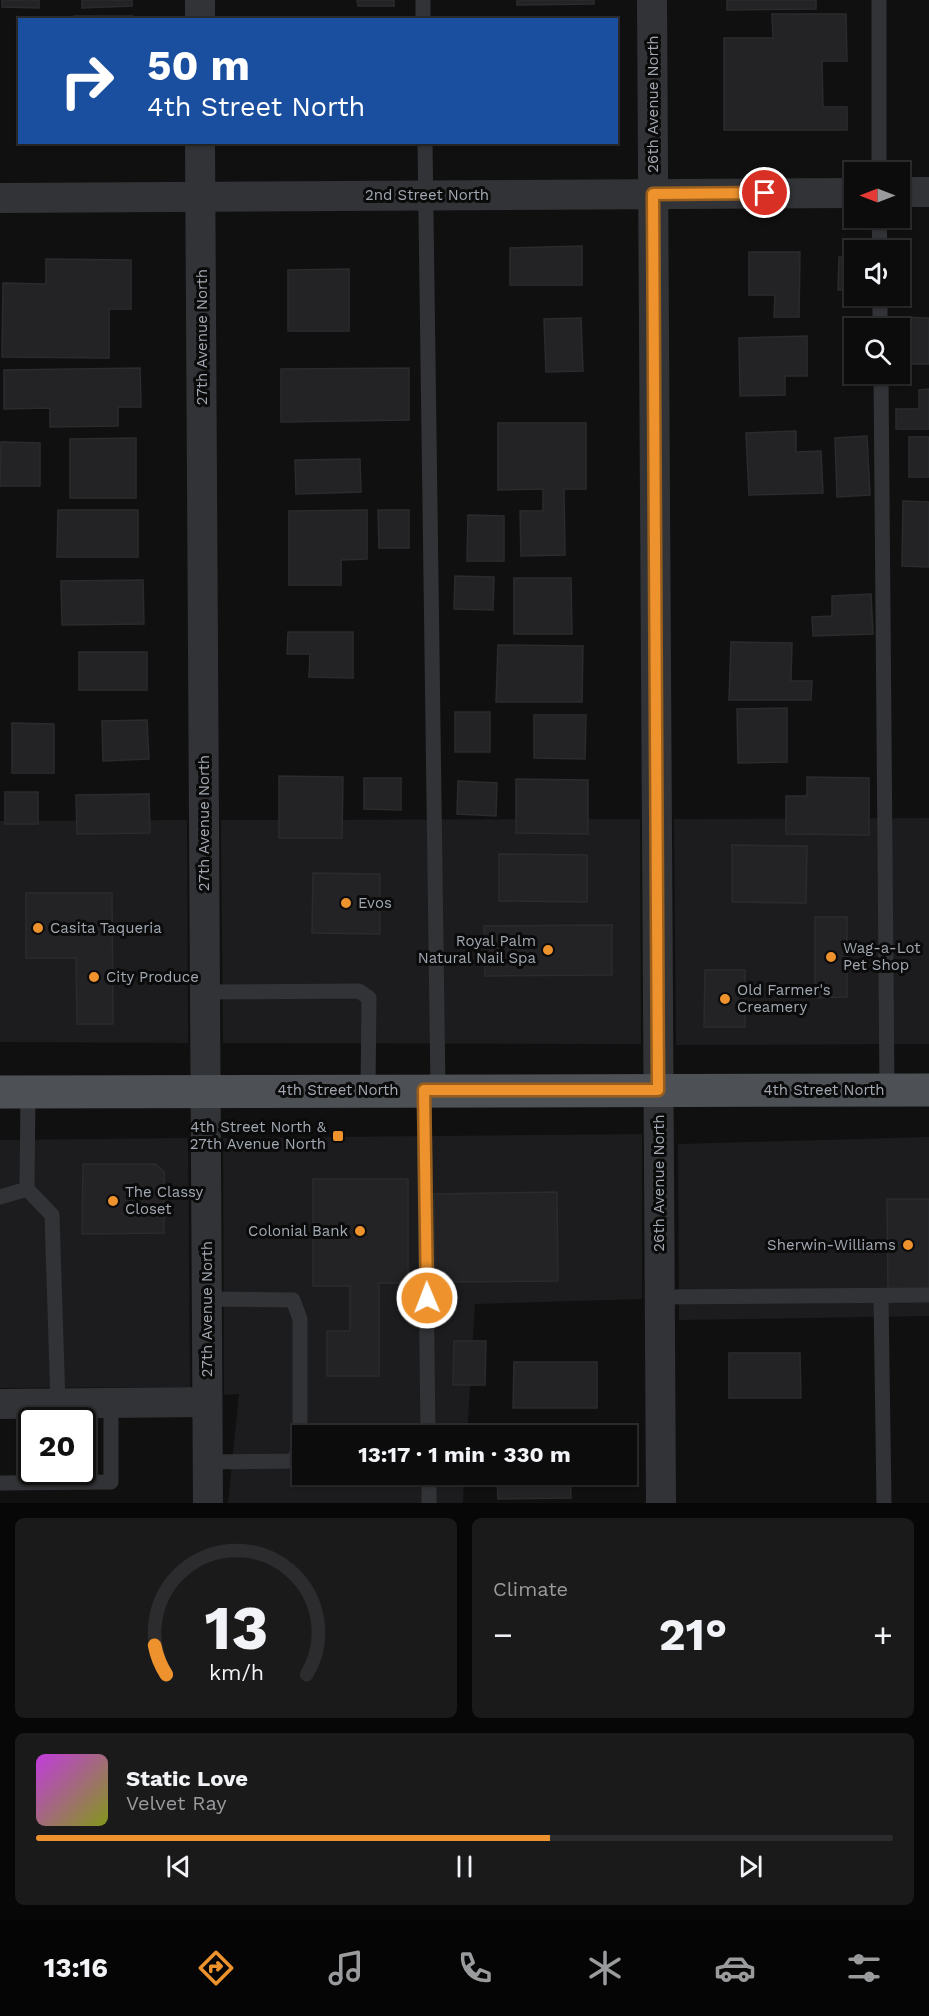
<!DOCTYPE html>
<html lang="en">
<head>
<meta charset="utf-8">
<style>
  :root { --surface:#0c0c0d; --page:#1a1a1b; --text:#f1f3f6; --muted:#9a9b9d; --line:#2c2c2e; --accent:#ed922d }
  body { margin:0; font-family:"Work Sans",sans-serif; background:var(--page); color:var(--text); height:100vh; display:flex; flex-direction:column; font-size:22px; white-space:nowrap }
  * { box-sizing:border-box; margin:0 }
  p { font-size:20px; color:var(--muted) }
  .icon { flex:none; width:33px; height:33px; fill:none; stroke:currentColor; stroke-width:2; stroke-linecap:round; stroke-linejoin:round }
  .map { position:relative; height:1503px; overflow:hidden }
  .side { display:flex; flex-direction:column; gap:15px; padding:15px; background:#070707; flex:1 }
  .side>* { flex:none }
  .top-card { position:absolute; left:18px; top:18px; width:600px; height:126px; border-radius:0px; box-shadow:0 2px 4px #0004,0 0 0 2px var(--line); background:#1a4fa0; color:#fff; overflow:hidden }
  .needle { width:39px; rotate:270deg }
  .fabs { position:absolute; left:844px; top:162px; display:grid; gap:12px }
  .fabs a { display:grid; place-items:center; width:66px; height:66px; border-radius:0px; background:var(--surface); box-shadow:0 2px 4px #0004,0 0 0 2px var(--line); font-size:30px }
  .speed { position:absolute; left:18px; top:1407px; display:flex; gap:12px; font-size:30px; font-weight:700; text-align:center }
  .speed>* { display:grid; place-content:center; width:78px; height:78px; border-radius:50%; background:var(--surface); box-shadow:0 2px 4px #0004,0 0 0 2px var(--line); line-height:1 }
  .speed .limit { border:3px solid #111; border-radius:9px; background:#fff; color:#111 }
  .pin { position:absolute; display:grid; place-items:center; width:51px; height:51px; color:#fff; margin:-26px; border:3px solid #fff; border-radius:50%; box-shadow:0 2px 6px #0007 }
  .me { position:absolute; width:66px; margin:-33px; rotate:359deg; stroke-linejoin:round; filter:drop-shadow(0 0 4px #0008) }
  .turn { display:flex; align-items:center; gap:21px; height:126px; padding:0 30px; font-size:27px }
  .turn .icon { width:78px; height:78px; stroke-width:2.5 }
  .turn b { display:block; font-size:42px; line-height:51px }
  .big { font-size:45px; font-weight:700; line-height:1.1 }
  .side .tile { flex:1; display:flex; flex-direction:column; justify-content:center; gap:9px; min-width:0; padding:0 21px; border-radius:9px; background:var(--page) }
  .side .dial { align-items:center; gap:0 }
  .dial svg { height:156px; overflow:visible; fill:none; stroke:var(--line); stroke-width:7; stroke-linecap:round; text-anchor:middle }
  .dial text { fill:var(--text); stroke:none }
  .song { display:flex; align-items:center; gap:18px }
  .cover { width:72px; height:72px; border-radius:9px; background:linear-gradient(135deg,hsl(290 70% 55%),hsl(70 70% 35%)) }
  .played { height:6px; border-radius:3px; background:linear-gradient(90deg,var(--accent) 60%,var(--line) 60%) }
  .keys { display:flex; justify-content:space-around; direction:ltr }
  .heat { display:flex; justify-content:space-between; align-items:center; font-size:33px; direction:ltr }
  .side .tiles { flex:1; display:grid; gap:15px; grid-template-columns:1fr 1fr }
  .tile:last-child { grid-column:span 2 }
  .trip { position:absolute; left:292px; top:1425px; width:345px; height:60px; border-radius:0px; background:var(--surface); box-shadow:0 2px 4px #0004,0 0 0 2px var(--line); font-weight:700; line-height:60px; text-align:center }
  .tab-bar { display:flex; height:96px; justify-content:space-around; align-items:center; background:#050505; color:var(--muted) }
  .tab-bar .icon { width:42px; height:42px }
  .tab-bar .current { color:var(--accent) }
  .tab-bar b { font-size:27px; color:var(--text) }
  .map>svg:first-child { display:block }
  .built { fill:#1c1c1e }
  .building { fill:#232325; stroke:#2a2b2d; stroke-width:1.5 }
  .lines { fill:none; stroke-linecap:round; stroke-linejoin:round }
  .lane { stroke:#313336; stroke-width:15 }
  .street { stroke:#313336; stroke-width:30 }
  .primary { stroke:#4d5055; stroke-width:33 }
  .route-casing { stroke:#9a5f1d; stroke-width:15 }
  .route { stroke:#ed922d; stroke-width:10 }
  .poi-dot { fill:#ed922d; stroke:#0b0b0c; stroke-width:2 }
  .labels { text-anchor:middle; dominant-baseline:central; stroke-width:6; stroke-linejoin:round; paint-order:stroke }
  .street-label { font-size:15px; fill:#a2a9b2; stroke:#0b0b0c }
  .poi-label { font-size:15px; fill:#a2a9b2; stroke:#0b0b0c; text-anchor:start }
</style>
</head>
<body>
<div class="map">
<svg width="929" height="1503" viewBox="0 0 929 1503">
  <rect width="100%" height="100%" fill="#101011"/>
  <g class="built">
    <path d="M 929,818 L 929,1044 L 676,1045 L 674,819 Z"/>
    <path d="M 640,819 L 641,1044 L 223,1043 L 221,820 Z"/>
    <path d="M 187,820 L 188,1043 L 0,1042 L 0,821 Z"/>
    <path d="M 642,1134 L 642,1299 L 475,1304 L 467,1435 L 303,1436 L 303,1474 L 464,1475 L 463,1503 L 228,1503 L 239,1394 L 224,1395 L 223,1138 Z"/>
    <path d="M 929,1137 L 929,1316 L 679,1320 L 678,1144 Z"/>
    <path d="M 188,1138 L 190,1387 L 0,1388 L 0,1140 Z"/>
  </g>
  <g class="building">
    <path d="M 2,0 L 39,0 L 39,8 L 2,7 Z"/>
    <path d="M 82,0 L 132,0 L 132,6 L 82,8 Z"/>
    <path d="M 357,0 L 394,0 L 394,6 L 358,6 Z"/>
    <path d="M 517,0 L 594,0 L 594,4 L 517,5 Z"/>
    <path d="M 727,0 L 816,0 L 816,9 L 727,10 Z"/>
    <path d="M 772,14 L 846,14 L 847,61 L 822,61 L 823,107 L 847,107 L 847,130 L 724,130 L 724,38 L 773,38 Z"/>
    <rect x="74" y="16" width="59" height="4"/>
    <rect x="293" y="17" width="77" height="3"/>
    <path d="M 582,246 L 582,285 L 510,285 L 510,248 Z"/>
    <path d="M 749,252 L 800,252 L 799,317 L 774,317 L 775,295 L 749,295 Z"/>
    <path d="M 839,257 L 855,257 L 855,290 L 838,290 Z"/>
    <path d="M 46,259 L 131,260 L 131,309 L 109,309 L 109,358 L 2,357 L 3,283 L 46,284 Z"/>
    <path d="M 349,269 L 349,331 L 288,331 L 288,270 Z"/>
    <path d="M 897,317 L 929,318 L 929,364 L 900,364 L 900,328 L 897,328 Z"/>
    <path d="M 581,318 L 583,371 L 546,372 L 544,319 Z"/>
    <path d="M 807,336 L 807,376 L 785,376 L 785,395 L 740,396 L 739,338 Z"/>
    <path d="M 140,368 L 141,407 L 118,407 L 118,426 L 50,427 L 50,408 L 4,409 L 4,370 Z"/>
    <path d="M 409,368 L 409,420 L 281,422 L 281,369 Z"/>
    <path d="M 929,389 L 929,429 L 896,429 L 896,409 L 919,409 L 919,390 Z"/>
    <path d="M 498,423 L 586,423 L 586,489 L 564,489 L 565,555 L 521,556 L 520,511 L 543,511 L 543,489 L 498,490 Z"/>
    <path d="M 796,431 L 796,452 L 821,451 L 823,493 L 749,495 L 746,433 Z"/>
    <path d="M 867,436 L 870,495 L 837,497 L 835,438 Z"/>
    <rect x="909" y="437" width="20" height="40"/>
    <path d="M 136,438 L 136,498 L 70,498 L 70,439 Z"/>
    <path d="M 1,442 L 40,443 L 40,486 L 0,486 Z"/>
    <path d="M 360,459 L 361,492 L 296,494 L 295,460 Z"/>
    <path d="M 903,501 L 929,502 L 929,567 L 902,566 Z"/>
    <path d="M 58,510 L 138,510 L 138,557 L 57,557 Z"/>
    <path d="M 367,510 L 367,559 L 341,560 L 341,585 L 289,585 L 289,511 Z"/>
    <path d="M 378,510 L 409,510 L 409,548 L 379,548 Z"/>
    <path d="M 468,515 L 504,516 L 504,561 L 467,561 Z"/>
    <path d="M 455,576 L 494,577 L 493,610 L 454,609 Z"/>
    <path d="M 514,578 L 571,578 L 572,634 L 514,634 Z"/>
    <path d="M 143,580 L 144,624 L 62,625 L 61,581 Z"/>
    <path d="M 871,594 L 873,634 L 813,636 L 812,617 L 832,616 L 832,596 Z"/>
    <path d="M 288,632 L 353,632 L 353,678 L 309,677 L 310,654 L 287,654 Z"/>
    <path d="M 731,642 L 792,643 L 791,681 L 812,681 L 811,700 L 729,700 Z"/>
    <path d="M 498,645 L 583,646 L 582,702 L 496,702 Z"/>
    <rect x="79" y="652" width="68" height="38"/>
    <path d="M 787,708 L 787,762 L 738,763 L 737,709 Z"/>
    <rect x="455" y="712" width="35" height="40"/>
    <path d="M 534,715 L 586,715 L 585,759 L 534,758 Z"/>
    <path d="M 147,720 L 149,759 L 103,761 L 102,721 Z"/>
    <path d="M 12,723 L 54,724 L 54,773 L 12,773 Z"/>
    <path d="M 279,776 L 343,777 L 342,838 L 279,838 Z"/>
    <path d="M 807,777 L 869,778 L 869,835 L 786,834 L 786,796 L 807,796 Z"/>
    <path d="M 364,778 L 401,778 L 401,810 L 364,809 Z"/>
    <path d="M 516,779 L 588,780 L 588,834 L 516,833 Z"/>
    <path d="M 458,781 L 497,783 L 496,816 L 457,814 Z"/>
    <rect x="5" y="792" width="33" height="32"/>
    <path d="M 149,794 L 150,833 L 77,834 L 76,795 Z"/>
    <path d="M 732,845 L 807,846 L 806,903 L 732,902 Z"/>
    <path d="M 499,854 L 587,855 L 587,902 L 499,901 Z"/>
    <path d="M 313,873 L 380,874 L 380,934 L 312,933 Z"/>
    <path d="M 26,893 L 112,893 L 113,1024 L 77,1024 L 76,958 L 26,958 Z"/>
    <path d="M 815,917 L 847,917 L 847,997 L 815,998 Z"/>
    <path d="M 612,925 L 612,975 L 485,976 L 484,926 Z"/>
    <path d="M 705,970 L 745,970 L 745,1027 L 704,1027 Z"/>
    <path d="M 83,1164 L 155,1164 L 164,1172 L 164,1233 L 82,1234 Z"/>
    <path d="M 313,1179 L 408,1179 L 408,1283 L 379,1283 L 379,1376 L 327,1376 L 327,1331 L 350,1331 L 350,1286 L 313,1286 Z"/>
    <path d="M 557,1192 L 558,1281 L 435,1282 L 434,1194 Z"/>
    <path d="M 887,1199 L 929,1199 L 929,1290 L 888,1291 Z"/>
    <path d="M 454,1341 L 486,1341 L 485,1385 L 453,1385 Z"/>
    <path d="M 729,1353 L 800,1353 L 801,1398 L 729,1398 Z"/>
    <path d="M 514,1362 L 597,1362 L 597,1408 L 513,1408 Z"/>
    <path d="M 497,1474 L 570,1474 L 571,1498 L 498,1499 Z"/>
  </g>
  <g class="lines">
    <g class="lane">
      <path d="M 423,0 L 423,20"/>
      <path d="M 879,0 L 879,172"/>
      <path d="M 425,142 L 438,1090"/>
      <path d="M 879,218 L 880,250"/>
      <path d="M 880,296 L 880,328"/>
      <path d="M 881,374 L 887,1090"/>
      <path d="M 205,992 L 359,991 L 369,998 L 368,1090"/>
      <path d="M 424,1090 L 428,1436"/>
      <path d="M 27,1189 L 52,1215 L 58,1403"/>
      <path d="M 0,1197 L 27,1189 L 28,1091"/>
      <path d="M 881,1296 L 884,1503"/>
      <path d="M 659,1297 L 929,1295"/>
      <path d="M 207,1299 L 293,1300 L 300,1319 L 300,1447 L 293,1461 L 208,1462"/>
      <path d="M 429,1474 L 429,1503"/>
      <path d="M 0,1483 L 111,1482 L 111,1403"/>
    </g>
    <g class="street">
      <path d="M 200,0 L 200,20"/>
      <path d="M 652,0 L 661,1503"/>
      <path d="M 200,142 L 208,1503"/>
      <path d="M 900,192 L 929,192"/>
      <path d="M 0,198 L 855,193"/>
      <path d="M 0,1404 L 207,1402"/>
    </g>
    <path class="primary" d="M 0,1092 L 929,1090"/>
  </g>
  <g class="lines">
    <g class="route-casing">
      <path id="route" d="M 427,1298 L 424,1090 L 658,1090 L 653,194 L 765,193"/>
    </g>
    <use href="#route" class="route"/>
  </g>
  <g class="poi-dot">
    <circle cx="346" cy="903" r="6"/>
    <circle cx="38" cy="928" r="6"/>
    <circle cx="548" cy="950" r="6"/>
    <circle cx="831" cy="957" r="6"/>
    <circle cx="94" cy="977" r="6"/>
    <circle cx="725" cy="999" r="6"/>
    <rect x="332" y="1130" width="12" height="12" rx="3"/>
    <circle cx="113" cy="1201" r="6"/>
    <circle cx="360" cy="1231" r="6"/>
    <circle cx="908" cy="1245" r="6"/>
  </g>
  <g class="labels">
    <g class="street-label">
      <text transform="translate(653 104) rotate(-90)">26th Avenue North</text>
      <text x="427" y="195">2nd Street North</text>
      <text transform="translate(202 337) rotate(-90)">27th Avenue North</text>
      <text transform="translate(204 823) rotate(-90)">27th Avenue North</text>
      <text x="338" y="1090">4th Street North</text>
      <text x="824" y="1090">4th Street North</text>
      <text transform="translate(659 1183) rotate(-90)">26th Avenue North</text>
      <text transform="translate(207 1309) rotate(-90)">27th Avenue North</text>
    </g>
    <g class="poi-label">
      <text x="358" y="903">Evos</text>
      <text x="50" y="928">Casita Taqueria</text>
      <text x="536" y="941" text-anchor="end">Royal Palm<tspan x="536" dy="17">Natural Nail Spa</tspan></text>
      <text x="843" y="948">Wag-a-Lot<tspan x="843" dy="17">Pet Shop</tspan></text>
      <text x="106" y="977">City Produce</text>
      <text x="737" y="990">Old Farmer's<tspan x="737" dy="17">Creamery</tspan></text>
      <text x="326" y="1127" text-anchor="end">4th Street North &amp;<tspan x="326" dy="17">27th Avenue North</tspan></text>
      <text x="125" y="1192">The Classy<tspan x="125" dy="17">Closet</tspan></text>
      <text x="348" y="1231" text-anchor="end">Colonial Bank</text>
      <text x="896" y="1245" text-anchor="end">Sherwin-Williams</text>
    </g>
  </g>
</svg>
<div class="fabs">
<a><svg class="needle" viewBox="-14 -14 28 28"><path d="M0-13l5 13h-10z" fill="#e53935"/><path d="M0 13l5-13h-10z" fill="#9a9b9d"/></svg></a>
<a><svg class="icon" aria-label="sound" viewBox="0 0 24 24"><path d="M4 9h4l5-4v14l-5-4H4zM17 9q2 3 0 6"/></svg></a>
<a><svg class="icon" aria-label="search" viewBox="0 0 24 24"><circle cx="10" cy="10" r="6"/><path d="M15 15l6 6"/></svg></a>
</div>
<div class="speed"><div class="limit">20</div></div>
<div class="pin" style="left:765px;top:193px;background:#d93025"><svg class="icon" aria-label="arrive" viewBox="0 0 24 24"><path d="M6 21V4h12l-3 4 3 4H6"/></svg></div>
<svg class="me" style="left:427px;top:1298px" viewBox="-20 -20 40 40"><circle r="17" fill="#ed922d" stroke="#fff" stroke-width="3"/><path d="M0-11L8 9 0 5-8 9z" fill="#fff"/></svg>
<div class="trip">13:17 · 1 min · 330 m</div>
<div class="top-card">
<div class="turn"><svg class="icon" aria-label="right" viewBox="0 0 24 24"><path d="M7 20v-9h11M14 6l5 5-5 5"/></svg><div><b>50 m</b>4th Street North</div></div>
</div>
</div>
<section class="side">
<div class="tiles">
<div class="tile dial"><svg viewBox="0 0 100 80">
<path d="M14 69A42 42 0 1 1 86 69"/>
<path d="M14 69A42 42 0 0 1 8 54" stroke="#ed922d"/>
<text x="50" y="56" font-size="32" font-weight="700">13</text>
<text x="50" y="72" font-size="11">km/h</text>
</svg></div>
<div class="tile"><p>Climate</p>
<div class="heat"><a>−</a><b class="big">21°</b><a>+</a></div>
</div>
<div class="tile">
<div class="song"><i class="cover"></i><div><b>Static Love</b><p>Velvet Ray</p></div></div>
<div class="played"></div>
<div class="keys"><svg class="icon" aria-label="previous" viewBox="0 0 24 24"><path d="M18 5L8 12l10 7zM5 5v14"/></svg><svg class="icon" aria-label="pause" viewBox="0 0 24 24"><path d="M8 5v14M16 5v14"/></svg><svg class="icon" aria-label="next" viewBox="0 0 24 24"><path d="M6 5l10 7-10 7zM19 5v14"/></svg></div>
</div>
</div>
</section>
<nav class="tab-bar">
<b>13:16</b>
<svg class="icon current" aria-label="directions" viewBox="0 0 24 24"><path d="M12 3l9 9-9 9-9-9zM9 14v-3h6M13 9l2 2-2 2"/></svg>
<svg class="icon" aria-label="music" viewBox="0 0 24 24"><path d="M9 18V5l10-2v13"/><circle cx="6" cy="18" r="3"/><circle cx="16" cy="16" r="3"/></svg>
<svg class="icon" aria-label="phone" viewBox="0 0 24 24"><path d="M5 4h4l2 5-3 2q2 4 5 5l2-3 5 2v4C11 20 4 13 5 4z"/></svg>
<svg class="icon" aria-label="climate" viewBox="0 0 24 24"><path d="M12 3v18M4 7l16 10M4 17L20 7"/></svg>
<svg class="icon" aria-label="car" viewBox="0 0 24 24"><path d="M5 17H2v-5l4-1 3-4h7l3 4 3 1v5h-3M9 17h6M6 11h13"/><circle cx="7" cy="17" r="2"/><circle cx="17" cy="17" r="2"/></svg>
<svg class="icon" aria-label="filters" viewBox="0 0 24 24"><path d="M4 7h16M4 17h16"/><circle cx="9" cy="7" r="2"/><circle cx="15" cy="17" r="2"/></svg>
</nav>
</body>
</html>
